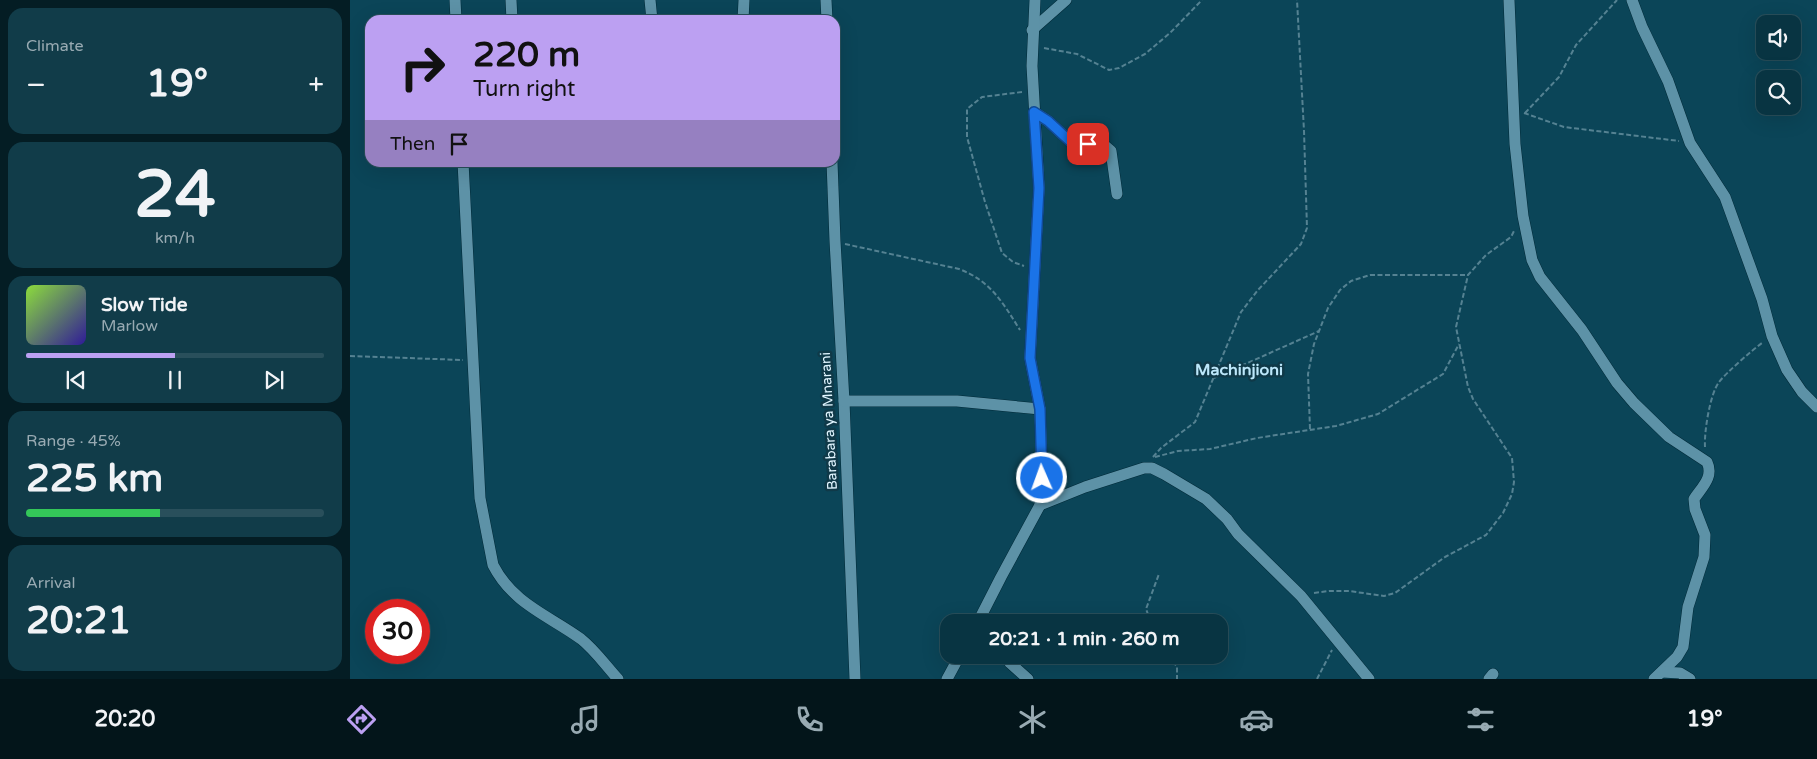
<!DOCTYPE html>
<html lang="en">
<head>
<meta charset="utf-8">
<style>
  :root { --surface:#083442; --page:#113c49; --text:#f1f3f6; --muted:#98aab2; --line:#294f5b; --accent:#bca0f2 }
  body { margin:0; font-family:"Varela Round",sans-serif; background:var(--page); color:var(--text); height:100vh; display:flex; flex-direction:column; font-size:19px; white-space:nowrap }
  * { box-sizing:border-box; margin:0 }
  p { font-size:16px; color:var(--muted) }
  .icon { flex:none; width:28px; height:28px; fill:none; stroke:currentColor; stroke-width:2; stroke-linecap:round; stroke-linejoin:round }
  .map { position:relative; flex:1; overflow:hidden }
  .sheet { display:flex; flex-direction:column; gap:8px; padding:8px; background:#041d24; width:350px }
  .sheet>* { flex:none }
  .hud { position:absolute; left:15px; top:15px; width:475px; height:152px; border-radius:15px; box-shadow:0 5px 20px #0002,0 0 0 1px var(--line); background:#bca0f2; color:#111; overflow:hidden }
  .buttons { position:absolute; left:1406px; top:15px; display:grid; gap:10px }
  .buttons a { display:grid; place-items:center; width:45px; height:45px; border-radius:10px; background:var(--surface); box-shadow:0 5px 20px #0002,0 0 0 1px var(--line); font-size:25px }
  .speed { position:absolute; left:15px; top:599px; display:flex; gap:10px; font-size:25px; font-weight:700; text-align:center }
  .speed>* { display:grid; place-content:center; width:65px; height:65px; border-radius:50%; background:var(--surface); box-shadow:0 5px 20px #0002,0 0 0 1px var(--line); line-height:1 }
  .speed .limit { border:8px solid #d22; background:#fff; color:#111 }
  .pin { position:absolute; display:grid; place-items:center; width:42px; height:42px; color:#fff; margin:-21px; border-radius:10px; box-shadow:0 2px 8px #0006 }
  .me { position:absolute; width:55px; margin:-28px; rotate:358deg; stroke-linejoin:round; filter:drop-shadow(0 0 4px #0008) }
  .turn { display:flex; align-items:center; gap:18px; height:105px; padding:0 25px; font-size:22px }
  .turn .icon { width:65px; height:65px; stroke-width:2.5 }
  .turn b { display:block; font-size:35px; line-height:42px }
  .then { display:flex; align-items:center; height:48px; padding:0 25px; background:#0003; gap:10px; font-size:19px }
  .big { font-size:38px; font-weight:700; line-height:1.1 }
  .sheet .card { flex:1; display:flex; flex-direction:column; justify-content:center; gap:8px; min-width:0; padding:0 18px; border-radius:15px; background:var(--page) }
  .sheet .dial { align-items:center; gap:0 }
  .dial b { font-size:65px; line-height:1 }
  .song { display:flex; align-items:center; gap:15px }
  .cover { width:60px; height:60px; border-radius:8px; background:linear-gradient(135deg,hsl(90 70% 55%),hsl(250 70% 35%)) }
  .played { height:5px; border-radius:2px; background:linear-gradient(90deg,var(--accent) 50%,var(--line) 50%) }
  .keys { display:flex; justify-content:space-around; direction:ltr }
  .heat { display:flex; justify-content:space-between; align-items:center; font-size:28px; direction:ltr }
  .charge { height:8px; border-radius:4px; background:linear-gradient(90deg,#34c759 45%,var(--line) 0) }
  .trip { position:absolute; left:590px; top:614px; width:288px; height:50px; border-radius:15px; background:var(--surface); box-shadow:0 5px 20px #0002,0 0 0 1px var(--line); font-weight:700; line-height:50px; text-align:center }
  .tabs { display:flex; height:80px; justify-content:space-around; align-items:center; background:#03151a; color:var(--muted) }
  .tabs .icon { width:35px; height:35px }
  .tabs .current { color:var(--accent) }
  .tabs b { font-size:22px; color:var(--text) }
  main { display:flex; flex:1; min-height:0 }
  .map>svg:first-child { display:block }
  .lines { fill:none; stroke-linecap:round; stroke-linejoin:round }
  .minor-casing { stroke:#002a38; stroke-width:12 }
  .path { stroke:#558292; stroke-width:2; stroke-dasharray:5 2.5; stroke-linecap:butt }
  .minor { stroke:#5d92a7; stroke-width:11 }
  .route-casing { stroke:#114b97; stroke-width:12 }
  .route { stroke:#1a73e8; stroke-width:9 }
  .labels { text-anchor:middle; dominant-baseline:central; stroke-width:5; stroke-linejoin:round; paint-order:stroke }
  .street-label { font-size:14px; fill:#e0f5ff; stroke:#103948 }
  .quarter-label { font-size:16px; font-weight:bold; fill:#bce7fa; stroke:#103948 }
</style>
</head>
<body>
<main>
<section class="sheet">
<div class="card"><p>Climate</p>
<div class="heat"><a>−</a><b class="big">19°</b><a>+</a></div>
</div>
<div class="card dial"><b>24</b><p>km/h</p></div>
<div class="card">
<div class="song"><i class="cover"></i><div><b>Slow Tide</b><p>Marlow</p></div></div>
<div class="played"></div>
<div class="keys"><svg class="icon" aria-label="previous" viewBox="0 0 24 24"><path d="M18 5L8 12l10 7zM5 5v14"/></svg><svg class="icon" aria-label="pause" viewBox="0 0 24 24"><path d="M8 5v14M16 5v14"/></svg><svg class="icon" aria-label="next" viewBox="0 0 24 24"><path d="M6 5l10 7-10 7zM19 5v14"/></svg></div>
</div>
<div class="card"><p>Range · 45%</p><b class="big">225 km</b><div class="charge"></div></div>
<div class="card"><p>Arrival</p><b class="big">20:21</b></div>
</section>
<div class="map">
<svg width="1467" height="679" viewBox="0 0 1467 679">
  <rect width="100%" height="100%" fill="#0b4558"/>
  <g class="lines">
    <g class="minor-casing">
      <g id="minor">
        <path d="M 105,0 L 106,20"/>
        <path d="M 161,0 L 162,20"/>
        <path d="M 300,0 L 302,20"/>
        <path d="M 476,0 L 477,20"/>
        <path d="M 1159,0 L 1165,144 L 1173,216 L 1182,260 L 1190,277 L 1232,330 L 1267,383 L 1284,403 L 1319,437 L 1357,462 C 1364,477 1352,487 1344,499 L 1345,509 L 1355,535 L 1354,557 L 1338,607 L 1333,647 L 1327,657 L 1304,679"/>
        <path d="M 1282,0 L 1292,27 L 1318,81 L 1340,143 L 1375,197 L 1412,299 L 1422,336 L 1437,370 L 1452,392 L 1467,407"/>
        <path d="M 393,20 L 394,0"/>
        <path d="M 682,30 L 716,0"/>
        <path d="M 684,112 L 698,121 L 723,144 L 754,145 L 761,151 L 767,194"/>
        <path d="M 113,162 L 130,498 L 143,565 C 163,604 198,615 231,639 C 245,650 256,666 268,679"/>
        <path d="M 482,162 L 485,241 L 494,401 L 505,679"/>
        <path d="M 494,401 L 607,401 L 690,409"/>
        <path d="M 690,505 L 735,487 L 794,468 L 802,468 L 814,474 L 856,499 L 877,519 L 888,534 L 951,596 L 1019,679"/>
        <path d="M 628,622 L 651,577 L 690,505 L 692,478 L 690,409 L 680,358 L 689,188 L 682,66 L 685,0"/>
        <path d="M 654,655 L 660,663 L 678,679"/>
        <path d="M 1312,672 L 1330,673 L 1340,679"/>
        <path d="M 597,679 L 610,655"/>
        <path d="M 1139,679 L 1143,674"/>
      </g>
    </g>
    <g class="path">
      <path d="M 694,48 L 727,54 L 759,70 L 769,68 L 795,54 L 820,33 L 852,0"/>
      <path d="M 672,92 L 632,97 L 617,109 L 617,137 L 635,202 L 652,253 L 663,262 L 674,266"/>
      <path d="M 1174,113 L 1214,127 L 1329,141"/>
      <path d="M 1175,113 L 1209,77 L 1226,45 L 1267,0"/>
      <path d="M 495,244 L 609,269 C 641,281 653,303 670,330"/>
      <path d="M 0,356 L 113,360"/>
      <path d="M 864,378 L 969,331"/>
      <path d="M 960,429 L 958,374 L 964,344 L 978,308 L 990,290 L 1001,281 L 1020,275 L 1118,275"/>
      <path d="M 1355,447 C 1354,432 1360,394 1369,382 C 1377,372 1401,351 1412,343"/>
      <path d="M 803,457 L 811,448 L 845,422 L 891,312 L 908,290 L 951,244 L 957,228 L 954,131 L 947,0"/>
      <path d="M 805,457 L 828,451 L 860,449 L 907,438 L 986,426 L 1028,414 L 1093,374 L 1109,344"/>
      <path d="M 964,593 L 979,591 L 999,591 L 1034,596 L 1045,593 L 1095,557 L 1136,535 L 1153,513 L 1162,494 L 1164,482 L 1162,458 L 1123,399 L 1118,387 L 1106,327 L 1118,275 L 1136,255 L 1161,237 L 1164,231"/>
      <path d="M 801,622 L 796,609 L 809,574"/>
      <path d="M 819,655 L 827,667 L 827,679"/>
      <path d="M 967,679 L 982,650"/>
    </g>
    <use href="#minor" class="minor"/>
  </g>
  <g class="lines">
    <g class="route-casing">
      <path id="route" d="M 692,478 L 690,409 L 680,358 L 689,188 L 684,112 L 698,121 L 723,144 L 738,144"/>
    </g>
    <use href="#route" class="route"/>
  </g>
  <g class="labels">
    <g class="street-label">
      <text transform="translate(479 421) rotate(-93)">Barabara ya Mnarani</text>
    </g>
    <g class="quarter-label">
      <text x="889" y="370">Machinjioni</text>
    </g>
  </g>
</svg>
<div class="buttons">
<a><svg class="icon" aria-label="sound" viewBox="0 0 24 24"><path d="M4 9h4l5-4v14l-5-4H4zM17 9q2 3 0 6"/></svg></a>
<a><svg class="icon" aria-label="search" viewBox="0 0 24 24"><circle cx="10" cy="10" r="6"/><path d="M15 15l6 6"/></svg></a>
</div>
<div class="speed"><div class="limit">30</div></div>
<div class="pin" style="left:738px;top:144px;background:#d93025"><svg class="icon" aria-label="arrive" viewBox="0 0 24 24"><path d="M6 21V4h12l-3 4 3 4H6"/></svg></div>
<svg class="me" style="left:692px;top:478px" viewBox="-20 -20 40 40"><circle r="17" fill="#1a73e8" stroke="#fff" stroke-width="3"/><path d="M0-11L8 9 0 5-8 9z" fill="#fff"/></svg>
<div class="trip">20:21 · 1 min · 260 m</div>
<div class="hud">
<div class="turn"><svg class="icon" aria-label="right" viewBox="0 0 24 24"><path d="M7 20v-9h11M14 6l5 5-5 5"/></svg><div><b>220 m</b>Turn right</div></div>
<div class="then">Then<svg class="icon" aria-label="arrive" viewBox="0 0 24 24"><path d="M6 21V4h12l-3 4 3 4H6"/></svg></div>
</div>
</div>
</main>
<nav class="tabs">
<b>20:20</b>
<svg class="icon current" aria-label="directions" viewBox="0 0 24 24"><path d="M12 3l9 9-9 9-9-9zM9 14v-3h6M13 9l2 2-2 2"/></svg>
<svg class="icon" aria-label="music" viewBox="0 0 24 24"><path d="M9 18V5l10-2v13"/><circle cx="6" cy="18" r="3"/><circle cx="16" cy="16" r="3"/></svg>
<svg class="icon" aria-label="phone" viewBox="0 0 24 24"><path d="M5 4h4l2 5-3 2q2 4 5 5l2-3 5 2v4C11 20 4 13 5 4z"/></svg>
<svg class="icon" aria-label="climate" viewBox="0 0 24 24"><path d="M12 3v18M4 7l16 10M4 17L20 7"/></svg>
<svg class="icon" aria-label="car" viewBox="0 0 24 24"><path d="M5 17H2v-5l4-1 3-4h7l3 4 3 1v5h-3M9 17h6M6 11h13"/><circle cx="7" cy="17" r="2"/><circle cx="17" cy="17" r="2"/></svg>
<svg class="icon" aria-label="filters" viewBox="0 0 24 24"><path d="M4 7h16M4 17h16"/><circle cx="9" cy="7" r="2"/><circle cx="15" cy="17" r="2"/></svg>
<b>19°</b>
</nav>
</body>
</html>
